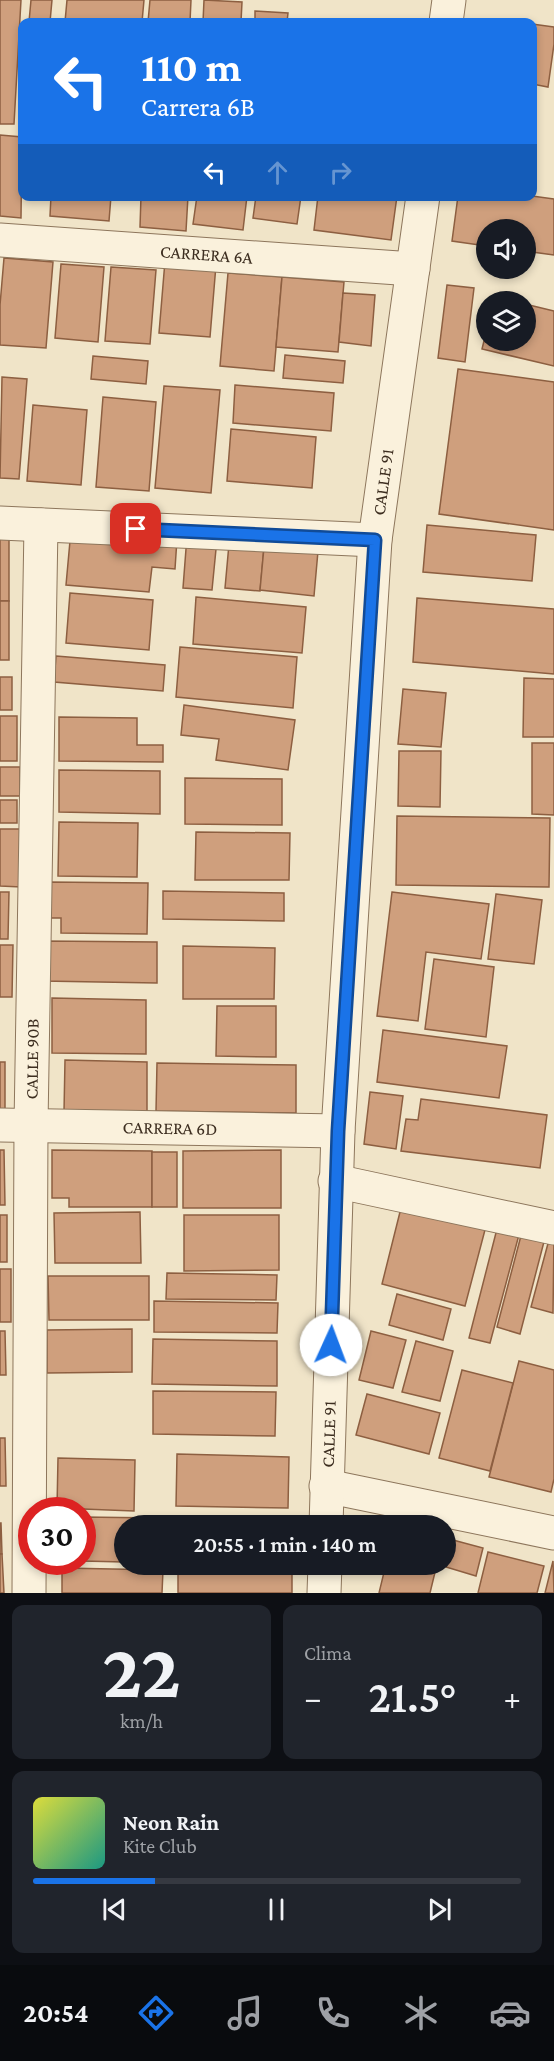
<!DOCTYPE html>
<html lang="es">
<head>
<meta charset="utf-8">
<style>
  :root { --surface:#171b24; --page:#20242c; --text:#f1f3f6; --muted:#9ea1a6; --line:#363941; --accent:#1a73e8 }
  body { margin:0; font-family:"Crimson Pro",serif; background:var(--page); color:var(--text); height:100vh; display:flex; flex-direction:column; font-size:22px; white-space:nowrap }
  * { box-sizing:border-box; margin:0 }
  p { font-size:20px; color:var(--muted) }
  .icon { flex:none; width:33px; height:33px; fill:none; stroke:currentColor; stroke-width:2; stroke-linecap:round; stroke-linejoin:round }
  .map { position:relative; height:1593px; overflow:hidden }
  .details { display:flex; flex-direction:column; gap:12px; padding:12px; background:#0d0f14; flex:1 }
  .details>* { flex:none }
  .banner { position:absolute; left:18px; top:18px; width:519px; height:183px; border-radius:12px; box-shadow:0 3px 9px #0003; background:#1a73e8; color:#fff; overflow:hidden }
  .controls { position:absolute; left:476px; top:219px; display:grid; gap:12px }
  .controls a { display:grid; place-items:center; width:60px; height:60px; border-radius:50%; background:var(--surface); box-shadow:0 3px 9px #0003; font-size:30px }
  .speed { position:absolute; left:18px; top:1497px; display:flex; gap:12px; font-size:30px; font-weight:700; text-align:center }
  .speed>* { display:grid; place-content:center; width:78px; height:78px; border-radius:50%; background:var(--surface); box-shadow:0 3px 9px #0003; line-height:1 }
  .speed .limit { border:9px solid #d22; background:#fff; color:#111 }
  .pin { position:absolute; display:grid; place-items:center; width:51px; height:51px; color:#fff; margin:-26px; border-radius:12px; box-shadow:0 3px 9px #0006 }
  .me { position:absolute; width:66px; margin:-33px; rotate:2deg; stroke-linejoin:round; filter:drop-shadow(0 0 4px #0008) }
  .turn { display:flex; align-items:center; gap:21px; height:126px; padding:0 24px; font-size:27px }
  .turn .icon { width:78px; height:78px; stroke-width:2.5 }
  .turn b { display:block; font-size:42px; line-height:51px }
  .lanes { display:flex; align-items:center; height:57px; padding:0 24px; background:#0003; justify-content:center; gap:30px; direction:ltr }
  .lanes .off { opacity:.35 }
  .big { font-size:45px; font-weight:600; line-height:1.1 }
  .details .widget { flex:1; display:flex; flex-direction:column; justify-content:center; gap:9px; min-width:0; padding:0 21px; border-radius:12px; background:var(--page) }
  .details .dial { align-items:center; gap:0 }
  .dial b { font-size:78px; line-height:1 }
  .song { display:flex; align-items:center; gap:18px }
  .cover { width:72px; height:72px; border-radius:9px; background:linear-gradient(135deg,hsl(60 70% 55%),hsl(170 70% 35%)) }
  .played { height:6px; border-radius:3px; background:linear-gradient(90deg,var(--accent) 25%,var(--line) 25%) }
  .keys { display:flex; justify-content:space-around; direction:ltr }
  .heat { display:flex; justify-content:space-between; align-items:center; font-size:33px; direction:ltr }
  .details .tiles { flex:1; display:grid; gap:12px; grid-template-columns:1fr 1fr }
  .widget:last-child { grid-column:span 2 }
  .trip { position:absolute; left:114px; top:1515px; width:342px; height:60px; border-radius:30px; background:var(--surface); box-shadow:0 3px 9px #0003; font-weight:600; line-height:60px; text-align:center }
  .tab-bar { display:flex; height:96px; justify-content:space-around; align-items:center; background:#090b0e; color:var(--muted) }
  .tab-bar .icon { width:42px; height:42px }
  .tab-bar .selected { color:var(--accent) }
  .tab-bar b { font-size:27px; color:var(--text) }
  .map>svg:first-child { display:block }
  .building { fill:#cf9f7d; stroke:#8d5f41; stroke-width:1.5 }
  .lines { fill:none; stroke-linecap:round; stroke-linejoin:round }
  .minor-casing { stroke:#8d765c; stroke-width:35 }
  .minor { stroke:#faf1dc; stroke-width:33 }
  .route-casing { stroke:#114b97; stroke-width:15 }
  .route { stroke:#1a73e8; stroke-width:10 }
  .labels { text-anchor:middle; dominant-baseline:central; stroke-width:6; stroke-linejoin:round; paint-order:stroke }
  .street-label { font-size:18px; fill:#3d2e20; stroke:#f7eed8 }
</style>
</head>
<body>
<div class="map">
<svg width="554" height="1593" viewBox="0 0 554 1593">
  <rect width="100%" height="100%" fill="#f0e4c8"/>
  <g class="building">
    <path d="M 0,0 L 21,0 L 14,124 L 0,124 Z"/>
    <path d="M 31,0 L 52,0 L 50,22 L 29,22 Z"/>
    <path d="M 67,0 L 144,0 L 142,22 L 65,22 Z"/>
    <path d="M 150,0 L 191,0 L 190,22 L 148,22 Z"/>
    <path d="M 204,0 L 242,2 L 241,22 L 203,22 Z"/>
    <path d="M 255,11 L 288,13 L 287,22 L 255,22 Z"/>
    <path d="M 532,24 L 554,27 L 554,44 L 548,87 L 532,84 Z"/>
    <path d="M 0,135 L 22,137 L 21,218 L 0,216 Z"/>
    <path d="M 51,196 L 111,196 L 109,221 L 50,216 Z"/>
    <path d="M 141,196 L 188,196 L 186,231 L 140,227 Z"/>
    <path d="M 197,196 L 247,196 L 243,230 L 193,224 Z"/>
    <path d="M 256,196 L 301,196 L 297,224 L 253,218 Z"/>
    <path d="M 318,196 L 397,196 L 391,240 L 314,230 Z"/>
    <path d="M 458,196 L 532,196 L 554,199 L 554,255 L 525,251 L 525,230 L 486,230 L 486,246 L 452,241 Z"/>
    <path d="M 4,258 L 53,262 L 46,348 L 0,345 L 0,305 Z"/>
    <path d="M 165,261 L 216,265 L 210,337 L 159,333 Z"/>
    <path d="M 61,264 L 104,267 L 98,342 L 55,338 Z"/>
    <path d="M 111,267 L 156,270 L 150,344 L 105,341 Z"/>
    <path d="M 228,273 L 282,277 L 274,371 L 220,366 Z"/>
    <path d="M 282,277 L 344,282 L 338,352 L 276,347 Z"/>
    <path d="M 447,285 L 474,288 L 465,362 L 438,358 Z"/>
    <path d="M 343,293 L 375,295 L 371,346 L 339,342 Z"/>
    <path d="M 525,304 L 554,311 L 554,366 L 482,349 L 486,333 L 486,340 L 525,340 Z"/>
    <path d="M 285,355 L 345,361 L 343,383 L 283,378 Z"/>
    <path d="M 93,356 L 148,361 L 146,384 L 91,379 Z"/>
    <path d="M 458,369 L 554,382 L 554,530 L 439,514 Z"/>
    <path d="M 2,377 L 27,379 L 19,479 L 0,478 Z"/>
    <path d="M 235,385 L 334,393 L 331,431 L 233,423 Z"/>
    <path d="M 164,386 L 220,390 L 211,493 L 155,488 Z"/>
    <path d="M 103,397 L 156,402 L 149,491 L 96,487 Z"/>
    <path d="M 33,405 L 87,410 L 81,485 L 27,481 Z"/>
    <path d="M 231,429 L 316,437 L 312,488 L 227,481 Z"/>
    <path d="M 427,525 L 536,535 L 532,581 L 423,572 Z"/>
    <path d="M 71,530 L 177,539 L 175,569 L 152,567 L 149,592 L 66,585 Z"/>
    <rect x="0" y="536" width="9" height="65"/>
    <path d="M 187,536 L 217,539 L 212,590 L 183,588 Z"/>
    <path d="M 229,544 L 264,547 L 260,591 L 225,588 Z"/>
    <path d="M 264,547 L 318,551 L 314,596 L 260,590 Z"/>
    <path d="M 70,593 L 153,600 L 149,650 L 66,643 Z"/>
    <path d="M 196,597 L 306,607 L 302,653 L 193,644 Z"/>
    <path d="M 417,598 L 554,609 L 554,674 L 413,662 Z"/>
    <rect x="0" y="601" width="9" height="59"/>
    <path d="M 180,647 L 297,657 L 293,708 L 176,697 Z"/>
    <path d="M 56,656 L 165,665 L 163,691 L 54,682 Z"/>
    <rect x="0" y="677" width="12" height="33"/>
    <path d="M 524,678 L 554,679 L 554,737 L 523,737 Z"/>
    <path d="M 403,689 L 446,693 L 441,747 L 398,744 Z"/>
    <path d="M 184,705 L 295,720 L 288,770 L 216,760 L 219,739 L 181,735 Z"/>
    <rect x="0" y="716" width="17" height="45"/>
    <path d="M 59,717 L 137,718 L 137,745 L 163,745 L 163,762 L 59,761 Z"/>
    <path d="M 532,743 L 554,743 L 554,815 L 532,814 Z"/>
    <path d="M 399,751 L 441,751 L 440,807 L 398,806 Z"/>
    <rect x="0" y="767" width="20" height="29"/>
    <path d="M 59,770 L 160,771 L 160,814 L 59,812 Z"/>
    <path d="M 185,778 L 282,779 L 282,825 L 185,824 Z"/>
    <rect x="0" y="800" width="17" height="23"/>
    <path d="M 397,816 L 550,818 L 549,887 L 396,885 Z"/>
    <path d="M 59,822 L 138,823 L 137,877 L 58,876 Z"/>
    <path d="M 0,829 L 21,829 L 21,887 L 0,886 Z"/>
    <path d="M 196,832 L 290,833 L 289,880 L 195,880 Z"/>
    <path d="M 48,882 L 148,883 L 147,934 L 61,933 L 61,918 L 48,918 Z"/>
    <path d="M 163,891 L 284,893 L 284,921 L 163,919 Z"/>
    <path d="M 0,892 L 9,892 L 8,939 L 0,939 Z"/>
    <path d="M 392,892 L 489,904 L 481,959 L 426,952 L 418,1021 L 377,1016 Z"/>
    <path d="M 496,894 L 542,900 L 534,964 L 488,959 Z"/>
    <path d="M 43,941 L 157,942 L 157,983 L 42,981 Z"/>
    <path d="M 0,945 L 13,945 L 12,997 L 0,997 Z"/>
    <path d="M 183,946 L 275,948 L 274,999 L 183,999 Z"/>
    <path d="M 434,959 L 494,967 L 486,1037 L 425,1029 Z"/>
    <path d="M 52,998 L 146,1000 L 146,1054 L 52,1053 Z"/>
    <path d="M 217,1006 L 276,1006 L 276,1057 L 216,1056 Z"/>
    <path d="M 383,1030 L 507,1046 L 499,1098 L 377,1082 Z"/>
    <path d="M 65,1060 L 147,1062 L 147,1114 L 64,1112 Z"/>
    <rect x="0" y="1062" width="5" height="48"/>
    <path d="M 157,1063 L 296,1065 L 296,1113 L 156,1111 Z"/>
    <path d="M 370,1092 L 403,1096 L 396,1149 L 364,1144 Z"/>
    <path d="M 421,1099 L 547,1115 L 540,1168 L 401,1151 L 406,1119 L 418,1120 Z"/>
    <path d="M 0,1150 L 4,1150 L 5,1205 L 0,1205 Z"/>
    <path d="M 52,1150 L 152,1151 L 152,1207 L 69,1207 L 69,1198 L 52,1198 Z"/>
    <path d="M 281,1150 L 281,1208 L 183,1208 L 183,1151 Z"/>
    <rect x="152" y="1152" width="25" height="55"/>
    <path d="M 402,1204 L 486,1226 L 465,1306 L 382,1284 Z"/>
    <path d="M 140,1212 L 141,1263 L 55,1263 L 54,1213 Z"/>
    <rect x="0" y="1215" width="7" height="47"/>
    <path d="M 184,1215 L 279,1215 L 279,1270 L 184,1271 Z"/>
    <path d="M 498,1225 L 520,1231 L 490,1343 L 469,1338 Z"/>
    <path d="M 523,1228 L 546,1234 L 520,1334 L 497,1327 Z"/>
    <path d="M 550,1236 L 554,1237 L 553,1313 L 531,1307 Z"/>
    <rect x="0" y="1269" width="11" height="53"/>
    <path d="M 167,1273 L 277,1275 L 276,1300 L 166,1299 Z"/>
    <path d="M 48,1276 L 149,1276 L 149,1320 L 49,1320 Z"/>
    <path d="M 397,1294 L 451,1309 L 443,1340 L 389,1325 Z"/>
    <path d="M 154,1301 L 278,1303 L 277,1333 L 154,1332 Z"/>
    <path d="M 132,1329 L 132,1372 L 47,1373 L 47,1330 Z"/>
    <path d="M 0,1331 L 5,1331 L 6,1375 L 0,1375 Z"/>
    <path d="M 371,1331 L 406,1340 L 393,1388 L 359,1380 Z"/>
    <path d="M 153,1339 L 277,1341 L 277,1386 L 152,1384 Z"/>
    <path d="M 416,1341 L 453,1351 L 440,1401 L 402,1392 Z"/>
    <path d="M 519,1361 L 554,1370 L 554,1479 L 551,1492 L 489,1477 Z"/>
    <path d="M 462,1370 L 513,1383 L 490,1471 L 439,1458 Z"/>
    <path d="M 153,1391 L 276,1392 L 275,1436 L 153,1434 Z"/>
    <path d="M 367,1394 L 440,1413 L 429,1454 L 356,1435 Z"/>
    <path d="M 0,1438 L 5,1438 L 6,1486 L 0,1486 Z"/>
    <path d="M 177,1454 L 289,1457 L 288,1508 L 176,1506 Z"/>
    <path d="M 58,1458 L 135,1460 L 134,1511 L 57,1508 Z"/>
    <path d="M 82,1517 L 158,1518 L 158,1526 L 124,1526 L 124,1562 L 82,1561 Z"/>
    <path d="M 185,1519 L 293,1521 L 292,1526 L 184,1526 Z"/>
    <path d="M 0,1523 L 1,1523 L 2,1554 L 0,1554 Z"/>
    <path d="M 453,1540 L 483,1548 L 476,1576 L 446,1567 Z"/>
    <path d="M 488,1552 L 544,1566 L 537,1593 L 478,1593 Z"/>
    <path d="M 0,1554 L 2,1554 L 4,1593 L 0,1593 Z"/>
    <path d="M 553,1561 L 554,1593 L 545,1593 Z"/>
    <path d="M 386,1564 L 437,1564 L 430,1593 L 379,1593 Z"/>
    <path d="M 62,1568 L 163,1570 L 162,1593 L 62,1593 Z"/>
    <path d="M 178,1570 L 292,1572 L 292,1593 L 178,1593 Z"/>
  </g>
  <g class="lines">
    <g class="minor-casing">
      <g id="minor">
        <path d="M 446,22 L 449,0"/>
        <path id="s1" d="M 0,240 L 413,269"/>
        <path d="M 0,523 L 375,540"/>
        <path id="s2" d="M 0,1125 L 338,1131"/>
        <path d="M 335,1181 L 554,1228"/>
        <path d="M 326,1486 L 554,1533"/>
        <path id="s3" d="M 326,1526 L 338,1131 L 375,540 L 423,196"/>
        <path id="s4" d="M 29,1593 L 31,1125 L 41,525"/>
        <path d="M 324,1593 L 325,1564"/>
      </g>
    </g>
    <use href="#minor" class="minor"/>
  </g>
  <g class="lines">
    <g class="route-casing">
      <path id="route" d="M 136,529 L 375,540 L 338,1131 L 331,1345"/>
    </g>
    <use href="#route" class="route"/>
  </g>
  <g class="labels">
    <g class="street-label">
      <text stroke="none"><textPath href="#s1" startOffset="207">CARRERA 6A</textPath></text>
      <text stroke="none"><textPath href="#s3" startOffset="1046">CALLE 91</textPath></text>
      <text stroke="none"><textPath href="#s4" startOffset="534">CALLE 90B</textPath></text>
      <text stroke="none"><textPath href="#s2" startOffset="170">CARRERA 6D</textPath></text>
      <text stroke="none"><textPath href="#s3" startOffset="92">CALLE 91</textPath></text>
    </g>
  </g>
</svg>
<div class="controls">
<a><svg class="icon" aria-label="sound" viewBox="0 0 24 24"><path d="M4 9h4l5-4v14l-5-4H4zM17 9q2 3 0 6"/></svg></a>
<a><svg class="icon" aria-label="layers" viewBox="0 0 24 24"><path d="M12 4l9 5-9 5-9-5zM3 14l9 5 9-5"/></svg></a>
</div>
<div class="speed"><div class="limit">30</div></div>
<div class="pin" style="left:136px;top:529px;background:#d93025"><svg class="icon" aria-label="arrive" viewBox="0 0 24 24"><path d="M6 21V4h12l-3 4 3 4H6"/></svg></div>
<svg class="me" style="left:331px;top:1345px" viewBox="-20 -20 40 40"><circle r="19" fill="#fff"/><path d="M0-13L10 11 0 6-10 11z" fill="#1a73e8"/></svg>
<div class="trip">20:55 · 1 min · 140 m</div>
<div class="banner">
<div class="turn"><svg class="icon" aria-label="left" viewBox="0 0 24 24"><path d="M17 20v-9H6M10 6l-5 5 5 5"/></svg><div><b>110 m</b>Carrera 6B</div></div>
<div class="lanes"><svg class="icon" aria-label="left" viewBox="0 0 24 24"><path d="M17 20v-9H6M10 6l-5 5 5 5"/></svg><svg class="icon off" aria-label="ahead" viewBox="0 0 24 24"><path d="M12 20V5M6 11l6-6 6 6"/></svg><svg class="icon off" aria-label="right" viewBox="0 0 24 24"><path d="M7 20v-9h11M14 6l5 5-5 5"/></svg></div>
</div>
</div>
<section class="details">
<div class="tiles">
<div class="widget dial"><b>22</b><p>km/h</p></div>
<div class="widget"><p>Clima</p>
<div class="heat"><a>−</a><b class="big">21.5°</b><a>+</a></div>
</div>
<div class="widget">
<div class="song"><i class="cover"></i><div><b>Neon Rain</b><p>Kite Club</p></div></div>
<div class="played"></div>
<div class="keys"><svg class="icon" aria-label="previous" viewBox="0 0 24 24"><path d="M18 5L8 12l10 7zM5 5v14"/></svg><svg class="icon" aria-label="pause" viewBox="0 0 24 24"><path d="M8 5v14M16 5v14"/></svg><svg class="icon" aria-label="next" viewBox="0 0 24 24"><path d="M6 5l10 7-10 7zM19 5v14"/></svg></div>
</div>
</div>
</section>
<nav class="tab-bar">
<b>20:54</b>
<svg class="icon selected" aria-label="directions" viewBox="0 0 24 24"><path d="M12 3l9 9-9 9-9-9zM9 14v-3h6M13 9l2 2-2 2"/></svg>
<svg class="icon" aria-label="music" viewBox="0 0 24 24"><path d="M9 18V5l10-2v13"/><circle cx="6" cy="18" r="3"/><circle cx="16" cy="16" r="3"/></svg>
<svg class="icon" aria-label="phone" viewBox="0 0 24 24"><path d="M5 4h4l2 5-3 2q2 4 5 5l2-3 5 2v4C11 20 4 13 5 4z"/></svg>
<svg class="icon" aria-label="climate" viewBox="0 0 24 24"><path d="M12 3v18M4 7l16 10M4 17L20 7"/></svg>
<svg class="icon" aria-label="car" viewBox="0 0 24 24"><path d="M5 17H2v-5l4-1 3-4h7l3 4 3 1v5h-3M9 17h6M6 11h13"/><circle cx="7" cy="17" r="2"/><circle cx="17" cy="17" r="2"/></svg>
</nav>
</body>
</html>
